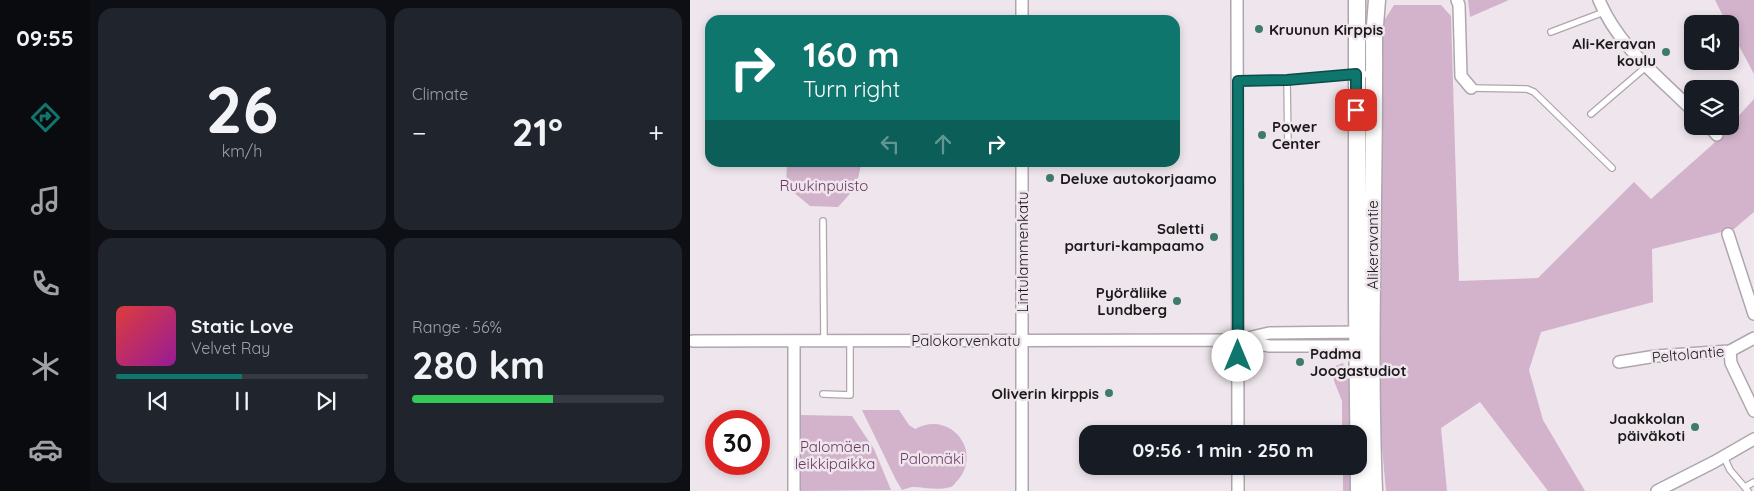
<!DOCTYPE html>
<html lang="en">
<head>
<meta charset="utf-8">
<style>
  :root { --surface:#171b24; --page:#20242c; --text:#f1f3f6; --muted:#9ea1a6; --line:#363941; --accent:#0f766e }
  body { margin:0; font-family:Quicksand,sans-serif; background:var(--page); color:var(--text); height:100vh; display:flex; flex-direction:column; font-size:19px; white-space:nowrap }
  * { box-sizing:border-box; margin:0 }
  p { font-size:16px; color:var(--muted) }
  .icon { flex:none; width:28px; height:28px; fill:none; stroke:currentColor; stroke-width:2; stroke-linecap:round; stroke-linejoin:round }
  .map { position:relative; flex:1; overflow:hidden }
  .details { display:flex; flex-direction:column; gap:8px; padding:8px; background:#0d0f14; width:600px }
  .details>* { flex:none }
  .top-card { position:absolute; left:15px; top:15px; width:475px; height:152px; border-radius:15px; box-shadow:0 2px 8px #0003; background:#0f766e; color:#fff; overflow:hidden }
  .tools { position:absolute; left:994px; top:15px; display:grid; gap:10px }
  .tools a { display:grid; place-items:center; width:55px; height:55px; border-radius:10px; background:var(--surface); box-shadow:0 2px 8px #0003; font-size:25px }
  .speed { position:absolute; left:15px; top:410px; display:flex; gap:10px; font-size:25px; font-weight:700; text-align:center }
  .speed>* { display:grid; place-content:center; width:65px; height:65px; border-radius:50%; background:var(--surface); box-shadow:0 2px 8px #0003; line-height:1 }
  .speed .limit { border:8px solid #d22; background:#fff; color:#111 }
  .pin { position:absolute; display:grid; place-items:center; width:42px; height:42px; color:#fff; margin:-21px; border-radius:10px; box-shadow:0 2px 8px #0006 }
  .me { position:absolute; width:55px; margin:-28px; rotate:0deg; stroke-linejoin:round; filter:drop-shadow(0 0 4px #0008) }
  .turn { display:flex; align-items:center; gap:18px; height:105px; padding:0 15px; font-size:22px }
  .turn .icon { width:65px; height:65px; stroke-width:2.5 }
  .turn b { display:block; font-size:35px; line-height:42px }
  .lanes { display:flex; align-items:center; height:48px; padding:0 15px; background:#0003; justify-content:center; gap:25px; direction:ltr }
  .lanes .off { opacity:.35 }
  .big { font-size:38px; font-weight:800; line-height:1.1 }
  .details .tile { flex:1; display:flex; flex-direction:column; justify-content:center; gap:8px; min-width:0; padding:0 18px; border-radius:15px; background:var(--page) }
  .details .dial { align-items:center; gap:0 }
  .dial b { font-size:65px; line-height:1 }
  .song { display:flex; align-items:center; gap:15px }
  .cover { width:60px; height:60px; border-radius:8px; background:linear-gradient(135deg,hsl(0 70% 55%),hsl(300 70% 35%)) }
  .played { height:5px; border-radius:2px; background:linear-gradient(90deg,var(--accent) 50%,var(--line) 50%) }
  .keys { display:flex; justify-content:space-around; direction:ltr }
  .heat { display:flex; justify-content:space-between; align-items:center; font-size:28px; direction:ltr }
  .charge { height:8px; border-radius:4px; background:linear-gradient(90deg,#34c759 56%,var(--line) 0) }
  .details .tiles { flex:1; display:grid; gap:8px; grid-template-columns:repeat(2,1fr) }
  .trip { position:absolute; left:389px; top:425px; width:288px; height:50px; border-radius:15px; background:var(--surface); box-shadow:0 2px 8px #0003; font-weight:800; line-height:50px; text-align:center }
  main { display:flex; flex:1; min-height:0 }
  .tabs { display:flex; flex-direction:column; width:90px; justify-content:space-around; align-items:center; background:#090b0e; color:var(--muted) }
  .tabs .icon { width:35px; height:35px }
  .tabs .current { color:var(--accent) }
  .tabs b { font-size:22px; color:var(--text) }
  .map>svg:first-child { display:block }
  .green { fill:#d2b3cb }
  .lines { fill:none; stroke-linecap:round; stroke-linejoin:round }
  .lane-casing { stroke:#afa6ad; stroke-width:8 }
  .street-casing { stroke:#afa6ad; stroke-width:14 }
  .secondary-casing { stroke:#afa6ad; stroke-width:19 }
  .lane { stroke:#fff; stroke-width:5.5 }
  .street { stroke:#fff; stroke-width:11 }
  .secondary { stroke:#fff; stroke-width:16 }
  .route-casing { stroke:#0a4d48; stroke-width:12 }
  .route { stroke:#0f766e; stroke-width:9 }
  .poi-dot { fill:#3f7c67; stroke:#eee6ec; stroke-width:2 }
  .labels { text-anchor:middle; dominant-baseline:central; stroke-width:5; stroke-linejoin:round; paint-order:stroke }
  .poi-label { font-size:15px; font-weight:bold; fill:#1c191b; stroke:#eee6ec; text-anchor:end }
  .park-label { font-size:15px; fill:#6d3764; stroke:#eee6ec }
  .street-label { font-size:15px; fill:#1c191b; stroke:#eee6ec }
</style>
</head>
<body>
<main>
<nav class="tabs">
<b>09:55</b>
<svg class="icon current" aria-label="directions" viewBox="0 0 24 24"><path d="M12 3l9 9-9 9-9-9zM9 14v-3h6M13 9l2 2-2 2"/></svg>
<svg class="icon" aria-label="music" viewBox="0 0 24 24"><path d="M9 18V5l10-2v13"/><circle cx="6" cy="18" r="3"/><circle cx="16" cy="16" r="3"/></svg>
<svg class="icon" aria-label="phone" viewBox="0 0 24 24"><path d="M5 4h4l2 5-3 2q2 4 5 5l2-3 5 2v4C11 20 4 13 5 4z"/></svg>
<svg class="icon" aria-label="climate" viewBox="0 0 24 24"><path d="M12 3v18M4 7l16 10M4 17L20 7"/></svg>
<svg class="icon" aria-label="car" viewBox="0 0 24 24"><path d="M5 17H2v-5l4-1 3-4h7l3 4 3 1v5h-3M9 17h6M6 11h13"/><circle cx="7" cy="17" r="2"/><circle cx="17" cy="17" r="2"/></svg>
</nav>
<section class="details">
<div class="tiles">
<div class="tile dial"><b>26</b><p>km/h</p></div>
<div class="tile"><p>Climate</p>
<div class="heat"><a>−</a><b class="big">21°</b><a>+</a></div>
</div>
<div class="tile">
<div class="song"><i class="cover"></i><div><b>Static Love</b><p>Velvet Ray</p></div></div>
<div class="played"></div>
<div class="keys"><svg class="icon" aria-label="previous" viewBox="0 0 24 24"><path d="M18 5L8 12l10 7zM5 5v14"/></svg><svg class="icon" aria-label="pause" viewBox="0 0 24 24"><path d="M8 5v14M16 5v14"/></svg><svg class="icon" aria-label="next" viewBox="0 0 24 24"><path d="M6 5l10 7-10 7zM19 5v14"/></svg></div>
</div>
<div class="tile"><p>Range · 56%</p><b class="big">280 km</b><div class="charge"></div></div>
</div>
</section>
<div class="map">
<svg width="1064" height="491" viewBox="0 0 1064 491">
  <rect width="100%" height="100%" fill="#eee6ec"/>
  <g class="green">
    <path d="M 778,0 L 819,0 L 780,17 Z"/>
    <path d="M 1025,0 L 1064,0 L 1064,74 L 1040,29 L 1040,24 L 1037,24 Z"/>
    <path d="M 704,5 L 751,5 L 761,16 L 769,281 L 848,278 L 944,182 L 961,199 L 1022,145 L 1064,99 L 1064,212 L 1044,229 L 962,249 L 963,302 L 851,332 L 839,370 L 853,420 L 895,491 L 858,491 L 790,402 L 751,428 L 757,491 L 696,491 L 690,426 L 690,165 L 692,24 Z"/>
    <path d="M 97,163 L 171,162 L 171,165 L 166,187 L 148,207 L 120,206 L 96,186 Z"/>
    <path d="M 653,363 L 661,386 L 663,434 L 652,434 L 652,401 L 644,381 L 643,367 Z"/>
    <path d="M 172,410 L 209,410 L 219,425 L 225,429 C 260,410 292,450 269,479 C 266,481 264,486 261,487 C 245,491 236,487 223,487 C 220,487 216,489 212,490 L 206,480 Z"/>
    <path d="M 110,415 L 162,416 L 184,449 L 201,490 L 109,491 Z"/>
    <path d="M 653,466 L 664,466 L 665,491 L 653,491 Z"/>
  </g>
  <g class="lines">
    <g class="lane-casing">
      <g id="lane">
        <path d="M 861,32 L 914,12"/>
        <path d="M 597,80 L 598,147"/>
        <path d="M 548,81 L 597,80 L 666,74 L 676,74 L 681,78"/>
        <path d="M 781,88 L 837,89 L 844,92 L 922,168"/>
        <path d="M 901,114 L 957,66"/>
        <path d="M 133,221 L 134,340"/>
        <path d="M 133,394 L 160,395 L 160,341"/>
        <path d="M 1034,457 L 1040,470 L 1058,491"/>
        <path d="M 1055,487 L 1064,482"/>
      </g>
    </g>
    <g class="street-casing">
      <g id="street">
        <path d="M 547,0 L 548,434"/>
        <path d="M 767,0 L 769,5 L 771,76 L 781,88"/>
        <path d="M 909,0 C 928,46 968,76 1002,110"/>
        <path d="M 332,20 L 332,0"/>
        <path d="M 1019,126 L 1027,135"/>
        <path d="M 332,162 L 332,491"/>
        <path d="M 1038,234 L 1064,314"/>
        <path d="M 553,339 L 579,333 L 667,332 L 672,335"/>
        <path d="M 3,341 L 548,340 L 579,346 L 667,346 L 673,344"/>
        <path d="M 1040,351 L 1041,363 L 1064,411"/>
        <path d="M 929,362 L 966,356 L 1040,351 L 1064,338"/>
        <path d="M 104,491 L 104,341"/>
        <path d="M 548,491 L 548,466"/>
        <path d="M 967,491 L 1024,462 L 1064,439"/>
      </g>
    </g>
    <g class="secondary-casing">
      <g id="secondary">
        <path d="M 667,0 L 667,305 L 669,491"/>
        <path d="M 684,491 C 678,340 685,189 684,38 L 687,0"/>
      </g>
    </g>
    <use href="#lane" class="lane"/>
    <use href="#street" class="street"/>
    <use href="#secondary" class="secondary"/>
  </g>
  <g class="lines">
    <g class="route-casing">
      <path id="route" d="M 548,356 L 548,81 L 597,80 L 666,74 L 666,110"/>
    </g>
    <use href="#route" class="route"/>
  </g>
  <g class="poi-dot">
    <circle cx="569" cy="29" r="5"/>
    <circle cx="976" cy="52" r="5"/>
    <circle cx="572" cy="135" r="5"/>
    <circle cx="360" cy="178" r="5"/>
    <circle cx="524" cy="237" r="5"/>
    <circle cx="487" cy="301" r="5"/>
    <circle cx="610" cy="362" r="5"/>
    <circle cx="419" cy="393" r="5"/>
    <circle cx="1005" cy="427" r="5"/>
  </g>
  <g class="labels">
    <g class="poi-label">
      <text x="579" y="29" text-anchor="start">Kruunun Kirppis</text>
      <text x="966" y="43">Ali-Keravan<tspan x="966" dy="17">koulu</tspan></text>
      <text x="582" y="126" text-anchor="start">Power<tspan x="582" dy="17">Center</tspan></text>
      <text x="370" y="178" text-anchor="start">Deluxe autokorjaamo</text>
      <text x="514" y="228">Saletti<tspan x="514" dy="17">parturi-kampaamo</tspan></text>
      <text x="477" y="292">Pyöräliike<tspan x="477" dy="17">Lundberg</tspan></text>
      <text x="620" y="353" text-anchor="start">Padma<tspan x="620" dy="17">Joogastudiot</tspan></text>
      <text x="409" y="393">Oliverin kirppis</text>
      <text x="995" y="418">Jaakkolan<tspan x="995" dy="17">päiväkoti</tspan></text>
    </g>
    <g class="park-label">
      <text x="134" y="185">Ruukinpuisto</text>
      <text x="145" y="446">Palomäen<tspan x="145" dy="17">leikkipaikka</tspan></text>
      <text x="242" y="458">Palomäki</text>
    </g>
    <g class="street-label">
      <text transform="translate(682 245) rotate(-90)">Alikeravantie</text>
      <text transform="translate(332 252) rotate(-90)">Lintulammenkatu</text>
      <text x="276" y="340">Palokorvenkatu</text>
      <text transform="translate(998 354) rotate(-5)">Peltolantie</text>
    </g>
  </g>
</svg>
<div class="tools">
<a><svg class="icon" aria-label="sound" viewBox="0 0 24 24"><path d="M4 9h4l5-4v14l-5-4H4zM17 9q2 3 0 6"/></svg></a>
<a><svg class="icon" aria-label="layers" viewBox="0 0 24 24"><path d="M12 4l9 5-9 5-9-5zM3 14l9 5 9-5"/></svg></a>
</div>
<div class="speed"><div class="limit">30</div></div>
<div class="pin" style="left:666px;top:110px;background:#d93025"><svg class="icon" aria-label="arrive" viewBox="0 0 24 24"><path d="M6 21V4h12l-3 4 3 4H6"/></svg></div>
<svg class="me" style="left:548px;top:356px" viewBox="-20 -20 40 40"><circle r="19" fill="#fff"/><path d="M0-13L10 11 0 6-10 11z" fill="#0f766e"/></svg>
<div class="trip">09:56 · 1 min · 250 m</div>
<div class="top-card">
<div class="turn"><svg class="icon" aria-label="right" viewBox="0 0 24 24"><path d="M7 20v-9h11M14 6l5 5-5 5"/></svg><div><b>160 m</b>Turn right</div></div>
<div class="lanes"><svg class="icon off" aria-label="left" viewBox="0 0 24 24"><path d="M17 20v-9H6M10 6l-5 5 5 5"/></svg><svg class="icon off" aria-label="ahead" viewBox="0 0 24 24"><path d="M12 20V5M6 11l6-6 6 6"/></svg><svg class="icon" aria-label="right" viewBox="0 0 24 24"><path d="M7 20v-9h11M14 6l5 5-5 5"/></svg></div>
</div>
</div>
</main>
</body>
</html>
